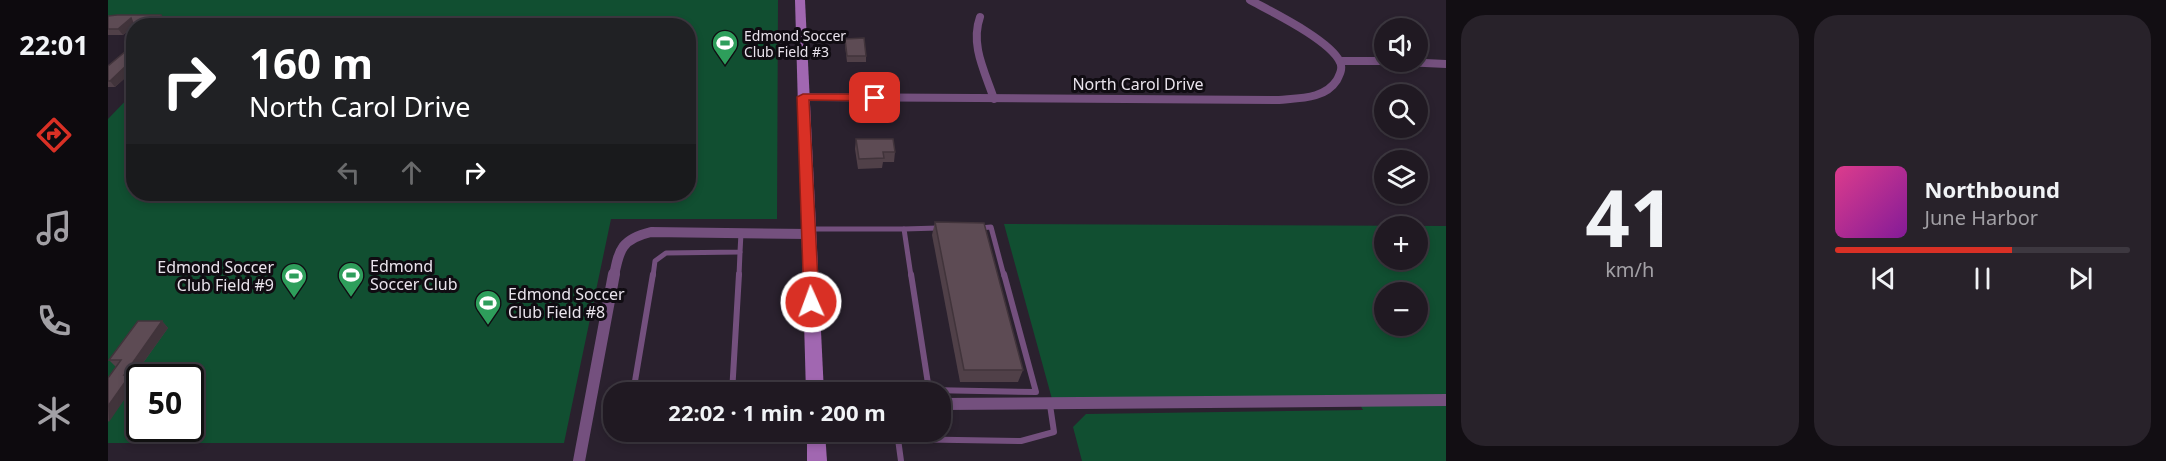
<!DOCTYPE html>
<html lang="en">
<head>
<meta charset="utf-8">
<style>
  :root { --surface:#201922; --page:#28222a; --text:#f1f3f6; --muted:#a2a0a5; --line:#3d3840; --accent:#d93025 }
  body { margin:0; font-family:"Noto Sans",sans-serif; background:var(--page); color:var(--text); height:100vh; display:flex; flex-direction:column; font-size:22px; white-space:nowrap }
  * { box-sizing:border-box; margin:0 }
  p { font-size:20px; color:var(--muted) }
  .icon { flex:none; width:33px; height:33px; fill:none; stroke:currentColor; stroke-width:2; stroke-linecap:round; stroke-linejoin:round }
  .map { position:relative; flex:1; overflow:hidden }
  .sheet { display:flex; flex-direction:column; gap:15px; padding:15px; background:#120e13; width:720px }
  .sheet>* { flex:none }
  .banner { position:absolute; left:18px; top:18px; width:570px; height:183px; border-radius:24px; box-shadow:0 3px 9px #0003,0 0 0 2px var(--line); background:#202124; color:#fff; overflow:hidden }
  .tools { position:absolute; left:1266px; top:18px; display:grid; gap:12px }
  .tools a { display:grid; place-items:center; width:54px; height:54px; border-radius:50%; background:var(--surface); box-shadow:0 3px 9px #0003,0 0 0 2px var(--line); font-size:30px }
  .speed { position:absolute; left:18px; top:364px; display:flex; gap:12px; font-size:30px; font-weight:700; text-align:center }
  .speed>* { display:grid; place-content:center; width:78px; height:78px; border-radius:50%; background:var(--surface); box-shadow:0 3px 9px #0003,0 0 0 2px var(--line); line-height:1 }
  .speed .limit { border:3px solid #111; border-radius:9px; background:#fff; color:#111 }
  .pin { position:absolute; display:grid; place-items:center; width:51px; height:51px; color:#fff; margin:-26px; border-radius:12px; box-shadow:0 3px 9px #0006 }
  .me { position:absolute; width:66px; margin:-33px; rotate:358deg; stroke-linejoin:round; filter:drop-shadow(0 0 4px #0008) }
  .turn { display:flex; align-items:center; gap:21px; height:126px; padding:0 24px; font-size:27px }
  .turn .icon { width:78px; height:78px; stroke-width:2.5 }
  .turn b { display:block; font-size:42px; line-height:51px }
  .lanes { display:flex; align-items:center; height:57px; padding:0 24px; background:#0003; justify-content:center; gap:30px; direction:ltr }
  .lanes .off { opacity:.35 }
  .sheet .widget { flex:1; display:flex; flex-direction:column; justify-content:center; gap:9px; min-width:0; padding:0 21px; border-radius:24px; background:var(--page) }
  .sheet .dial { align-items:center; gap:0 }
  .dial b { font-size:78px; line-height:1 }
  .song { display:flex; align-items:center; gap:18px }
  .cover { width:72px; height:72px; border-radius:9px; background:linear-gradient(135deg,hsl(330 70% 55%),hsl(290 70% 35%)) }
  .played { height:6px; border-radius:3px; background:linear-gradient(90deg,var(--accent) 60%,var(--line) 60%) }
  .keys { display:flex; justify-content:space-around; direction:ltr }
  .sheet .tiles { flex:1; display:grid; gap:15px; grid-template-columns:repeat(2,1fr) }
  .trip { position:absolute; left:495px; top:382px; width:348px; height:60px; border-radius:24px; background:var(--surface); box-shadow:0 3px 9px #0003,0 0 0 2px var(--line); font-weight:700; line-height:60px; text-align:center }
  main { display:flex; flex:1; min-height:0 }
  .dock { display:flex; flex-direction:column; width:108px; justify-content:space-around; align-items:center; background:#0d0a0e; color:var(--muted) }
  .dock .icon { width:42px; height:42px }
  .dock .on { color:var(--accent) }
  .dock b { font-size:27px; color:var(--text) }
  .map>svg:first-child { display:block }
  .green { fill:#114f31; fill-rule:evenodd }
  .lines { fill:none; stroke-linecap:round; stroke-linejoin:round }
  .lane-far1 { stroke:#74507e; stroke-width:5 }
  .lane { stroke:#74507e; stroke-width:6 }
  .street-far2 { stroke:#74507e; stroke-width:8 }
  .street-far1 { stroke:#74507e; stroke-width:10 }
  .street { stroke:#74507e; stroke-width:12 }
  .secondary { fill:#a167b1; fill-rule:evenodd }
  .wall { fill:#504048 }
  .shaded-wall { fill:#41343b }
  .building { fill:#5d4b54; stroke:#41343b; stroke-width:1.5 }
  .route { fill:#d93025; stroke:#8d1f18; stroke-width:1.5 }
  .labels { text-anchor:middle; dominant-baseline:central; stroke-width:6; stroke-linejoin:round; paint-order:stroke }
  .far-poi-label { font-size:14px; fill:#e9e3ec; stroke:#100c12; text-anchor:start }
  .street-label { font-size:16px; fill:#e9e3ec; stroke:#100c12 }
  .poi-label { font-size:16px; fill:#e9e3ec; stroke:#100c12; text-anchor:start }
</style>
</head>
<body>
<main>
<nav class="dock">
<b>22:01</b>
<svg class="icon on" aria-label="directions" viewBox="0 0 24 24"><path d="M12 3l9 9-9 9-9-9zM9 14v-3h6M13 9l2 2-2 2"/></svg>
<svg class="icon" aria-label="music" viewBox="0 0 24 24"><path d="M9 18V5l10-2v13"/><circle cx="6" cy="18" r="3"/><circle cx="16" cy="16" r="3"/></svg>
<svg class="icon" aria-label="phone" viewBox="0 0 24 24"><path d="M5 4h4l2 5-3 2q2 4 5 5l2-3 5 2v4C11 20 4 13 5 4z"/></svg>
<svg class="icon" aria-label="climate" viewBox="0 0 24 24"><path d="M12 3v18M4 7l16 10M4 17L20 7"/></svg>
</nav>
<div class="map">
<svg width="1338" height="461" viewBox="0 0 1338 461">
  <rect width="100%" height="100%" fill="#2a212e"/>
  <g class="green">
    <path d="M 0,0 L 670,0 L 669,219 L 503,219 L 456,443 L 0,443 L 0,119 L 25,93 L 26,194 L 580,194 L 580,26 L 94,26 L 102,17 L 0,17 ZM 32,378 L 82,378 L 82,429 L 32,429 Z"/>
    <path d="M 896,224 L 1338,226 L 1338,461 L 974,461 L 965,427 L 978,414 L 1255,410 L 1248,398 L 944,399 ZM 1276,226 L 1310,226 L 1310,260 L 1276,260 ZM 1276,292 L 1310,292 L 1310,326 L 1276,326 Z"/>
  </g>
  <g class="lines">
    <g class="lane-far1">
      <path d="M 872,228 L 883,227 L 896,276"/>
      <path d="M 702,229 L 796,229 L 803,276"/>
      <path d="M 796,229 L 830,228"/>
      <path d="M 545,276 L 547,261 L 558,253 L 632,252 L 633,233"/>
      <path d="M 631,276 L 632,252"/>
    </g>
    <g class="lane">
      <path d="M 803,274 L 821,390 L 928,392 L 896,274"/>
      <path d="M 525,393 L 545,274"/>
      <path d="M 624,393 L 631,274"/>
      <path d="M 521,432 L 522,436 L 790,439"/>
      <path d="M 793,461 L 790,439 L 913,441 L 946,432 L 942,405"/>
    </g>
    <g class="street-far2">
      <path d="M 872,17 C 862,45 877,72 886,99"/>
      <path d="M 1232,61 L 1276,61"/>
      <path d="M 1296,62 L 1338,64"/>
      <path d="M 695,97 L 1171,100 C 1192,98 1217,99 1229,80 C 1232,74 1235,68 1232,62 C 1222,40 1164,12 1142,0"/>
    </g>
    <path class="street-far1" d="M 506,276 C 511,249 514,239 543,232 L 700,234"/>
    <g class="street">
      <path d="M 832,404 L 1338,400"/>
      <path d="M 471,461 L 506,274"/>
    </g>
    <g class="secondary">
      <path d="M 687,0 L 697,0 L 716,393 L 698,393 Z"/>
      <path d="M 699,432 L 717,432 L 719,461 L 699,461 Z"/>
    </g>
  </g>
  <g class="wall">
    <path d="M 0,16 L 56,20 L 66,26 L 26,26 L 15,35 L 0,35 Z"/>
    <path d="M 737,39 L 758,56 L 758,62 L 739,62 L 737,45 Z"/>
    <path d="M 26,51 L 26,70 L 7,87 L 0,87 L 0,66 Z"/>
    <path d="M 748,139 L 787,152 L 786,162 L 775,162 L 774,168 L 750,169 L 747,149 Z"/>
    <path d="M 827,222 L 915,370 L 910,382 L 852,382 L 824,235 Z"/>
    <path d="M 54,321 L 60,328 L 25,377 L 29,381 L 0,422 L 0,378 L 8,367 L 1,360 Z"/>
  </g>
  <g class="shaded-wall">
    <path d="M 23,18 L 27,24 L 15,35 L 10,29 Z"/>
    <path d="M 22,62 L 26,66 L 26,70 L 7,87 L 2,81 Z"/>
    <path d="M 54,321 L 60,328 L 25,377 L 29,381 L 1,422 L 0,406 L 16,375 Z"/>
  </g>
  <g class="building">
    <path d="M 9,15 L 53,15 L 56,20 L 61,18 L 64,26 L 26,26 L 23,18 L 10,29 L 0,29 L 0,16 Z"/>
    <path d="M 756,38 L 758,56 L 739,56 L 737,39 Z"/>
    <path d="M 18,51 L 26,51 L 26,62 L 22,62 L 2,81 L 0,81 L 0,66 Z"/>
    <path d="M 748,139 L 785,139 L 787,152 L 775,152 L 776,158 L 751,159 Z"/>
    <path d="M 827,222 L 876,223 L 915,370 L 856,370 Z"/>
    <path d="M 30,321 L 54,321 L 16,375 L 22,375 L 0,406 L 0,378 L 13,360 L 1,360 Z"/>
  </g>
  <path class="route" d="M 695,94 L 767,94 L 772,98 L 767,101 L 701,100 L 711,302 L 708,306 L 698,306 L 696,302 L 689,97 Z"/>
  <defs>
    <g id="stadium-pin" transform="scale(1.35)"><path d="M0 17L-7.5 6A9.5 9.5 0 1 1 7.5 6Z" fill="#2e9e5b" stroke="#100c12"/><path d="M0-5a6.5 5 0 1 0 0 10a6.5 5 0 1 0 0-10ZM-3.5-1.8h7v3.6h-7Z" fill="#fff"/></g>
  </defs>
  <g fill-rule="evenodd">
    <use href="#stadium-pin" x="617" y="43"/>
    <use href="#stadium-pin" x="243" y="275"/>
    <use href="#stadium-pin" x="186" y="276"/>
    <use href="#stadium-pin" x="380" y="303"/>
  </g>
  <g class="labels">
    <g class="far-poi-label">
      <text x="636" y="35">Edmond Soccer<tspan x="636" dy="16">Club Field #3</tspan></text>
    </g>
    <g class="street-label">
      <text x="1030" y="84">North Carol Drive</text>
    </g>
    <g class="poi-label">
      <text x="262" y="266">Edmond<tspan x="262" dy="18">Soccer Club</tspan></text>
      <text x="166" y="267" text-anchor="end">Edmond Soccer<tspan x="166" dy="18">Club Field #9</tspan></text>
      <text x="400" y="294">Edmond Soccer<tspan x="400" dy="18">Club Field #8</tspan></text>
    </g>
  </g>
</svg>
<div class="tools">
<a><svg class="icon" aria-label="sound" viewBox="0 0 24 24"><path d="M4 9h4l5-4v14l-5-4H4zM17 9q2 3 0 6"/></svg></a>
<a><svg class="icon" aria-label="search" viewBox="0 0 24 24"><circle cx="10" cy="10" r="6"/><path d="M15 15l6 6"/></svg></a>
<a><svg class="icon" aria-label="layers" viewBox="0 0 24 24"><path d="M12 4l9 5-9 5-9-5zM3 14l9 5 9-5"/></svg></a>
<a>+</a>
<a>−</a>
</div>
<div class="speed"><div class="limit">50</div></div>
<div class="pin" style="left:767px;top:98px;background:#d93025"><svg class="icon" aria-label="arrive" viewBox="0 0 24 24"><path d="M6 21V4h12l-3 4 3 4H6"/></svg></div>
<svg class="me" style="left:703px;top:302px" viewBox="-20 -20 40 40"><circle r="17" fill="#d93025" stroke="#fff" stroke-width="3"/><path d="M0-11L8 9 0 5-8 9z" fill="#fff"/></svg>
<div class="trip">22:02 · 1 min · 200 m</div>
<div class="banner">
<div class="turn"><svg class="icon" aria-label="right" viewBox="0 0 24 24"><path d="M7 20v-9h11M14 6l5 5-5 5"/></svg><div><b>160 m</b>North Carol Drive</div></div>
<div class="lanes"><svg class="icon off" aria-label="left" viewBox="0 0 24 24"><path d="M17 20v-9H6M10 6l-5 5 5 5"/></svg><svg class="icon off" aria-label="ahead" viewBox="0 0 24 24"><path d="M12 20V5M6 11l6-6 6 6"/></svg><svg class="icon" aria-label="right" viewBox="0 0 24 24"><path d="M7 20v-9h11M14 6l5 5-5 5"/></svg></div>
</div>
</div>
<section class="sheet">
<div class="tiles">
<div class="widget dial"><b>41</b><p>km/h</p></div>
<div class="widget">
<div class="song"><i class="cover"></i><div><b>Northbound</b><p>June Harbor</p></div></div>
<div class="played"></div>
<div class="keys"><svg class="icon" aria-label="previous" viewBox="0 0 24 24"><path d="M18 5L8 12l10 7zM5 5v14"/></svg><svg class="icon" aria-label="pause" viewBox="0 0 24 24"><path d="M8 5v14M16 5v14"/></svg><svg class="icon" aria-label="next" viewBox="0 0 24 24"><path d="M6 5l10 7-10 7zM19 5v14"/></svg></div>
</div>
</div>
</section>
</main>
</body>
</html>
